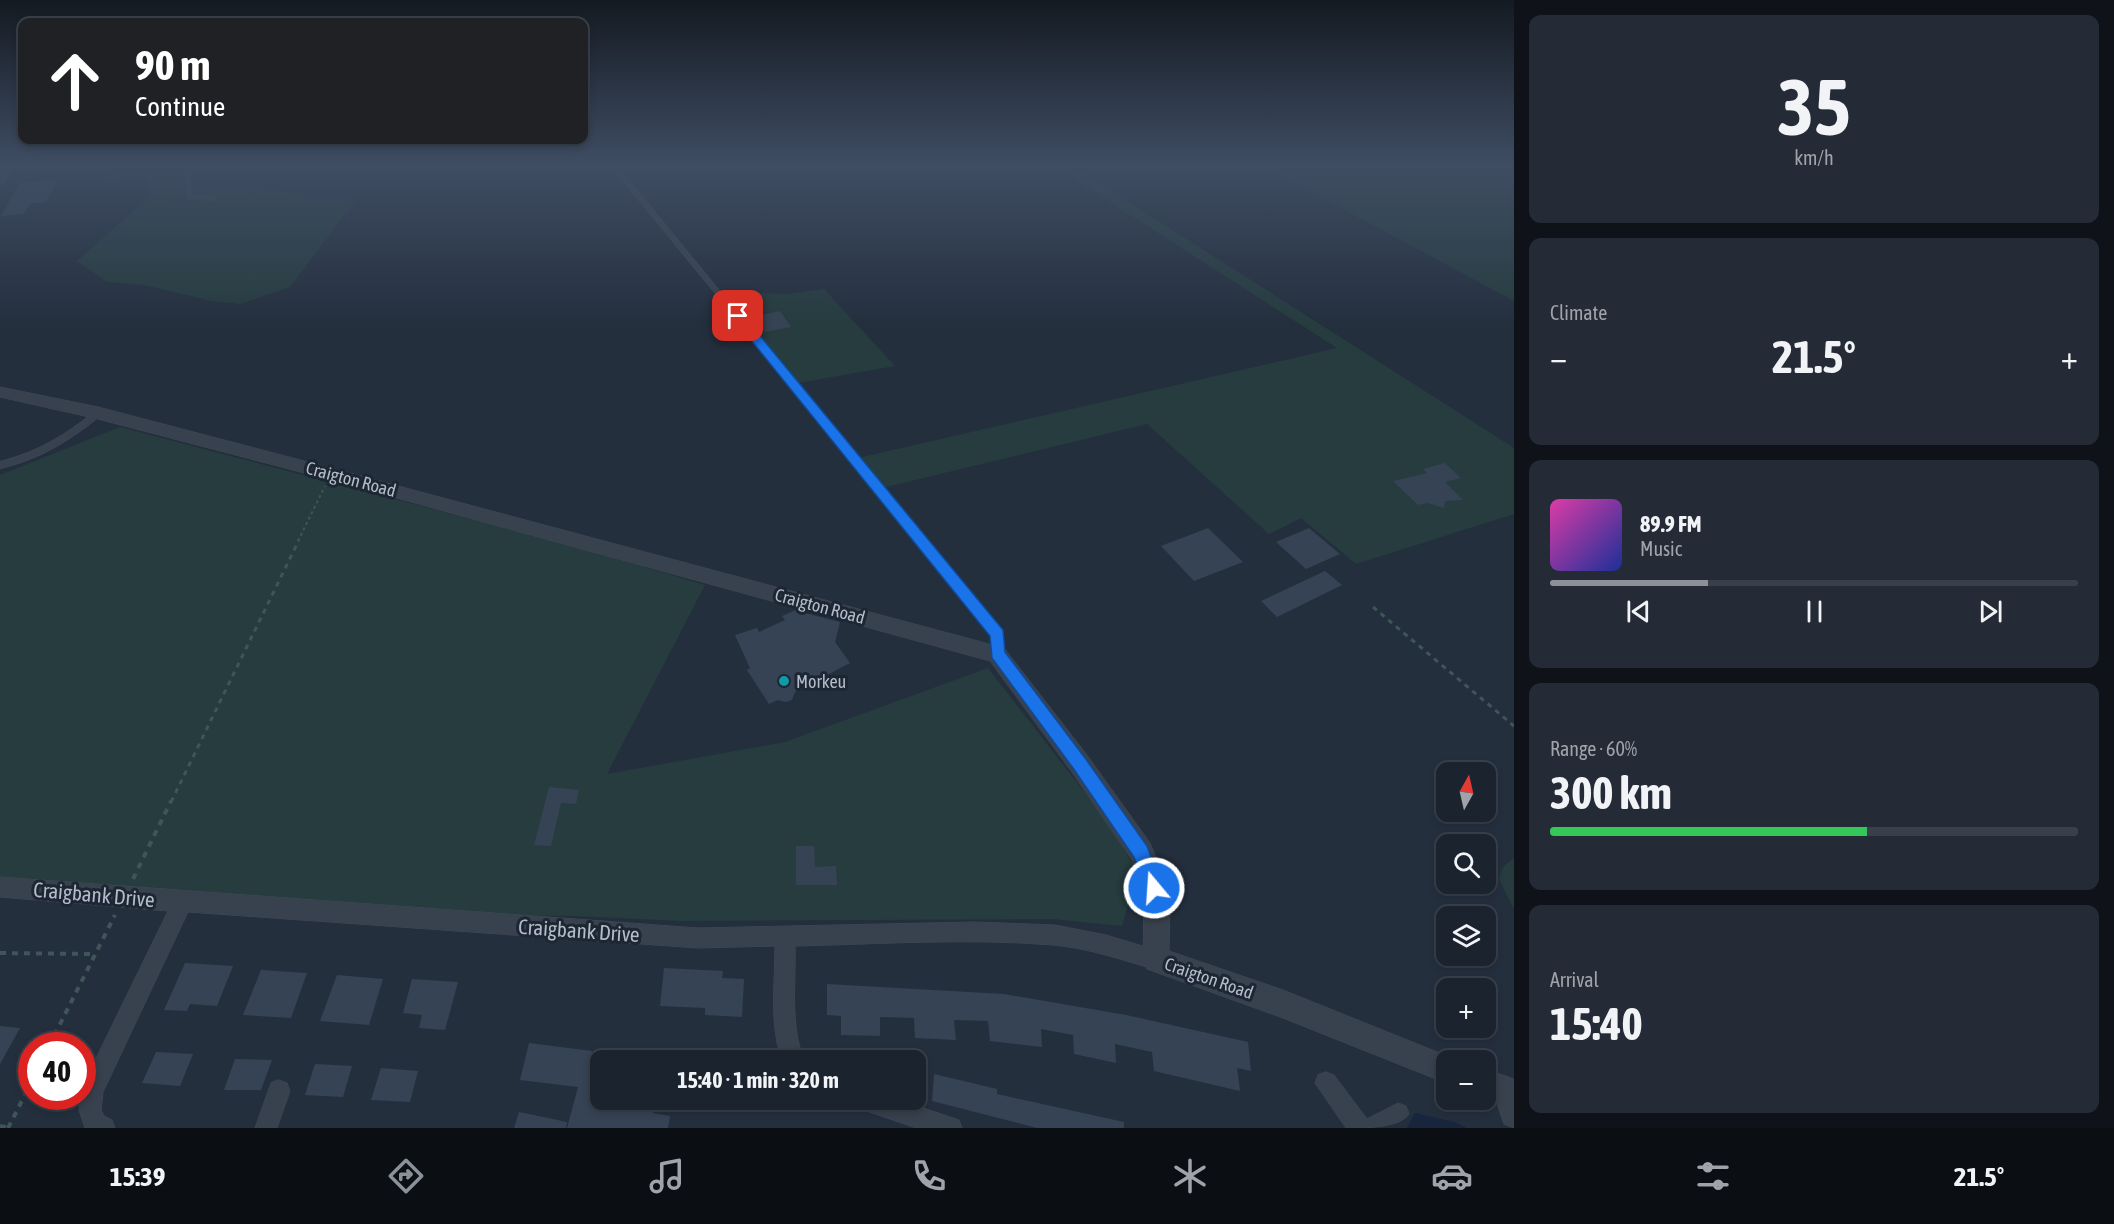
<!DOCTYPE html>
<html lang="en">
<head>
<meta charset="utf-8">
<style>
  :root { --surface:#1b232e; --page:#242b36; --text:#f1f3f6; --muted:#a0a4aa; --line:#39404a; --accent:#8c9099 }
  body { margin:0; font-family:"Asap Condensed",sans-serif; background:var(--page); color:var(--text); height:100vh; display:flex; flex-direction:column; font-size:22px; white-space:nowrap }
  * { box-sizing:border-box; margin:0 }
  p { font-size:20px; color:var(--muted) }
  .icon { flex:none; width:33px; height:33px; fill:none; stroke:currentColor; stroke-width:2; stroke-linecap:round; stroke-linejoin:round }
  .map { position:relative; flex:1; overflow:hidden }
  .side { display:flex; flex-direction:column; gap:15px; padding:15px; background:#0f1319; width:600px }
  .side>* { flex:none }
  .banner { position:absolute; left:18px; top:18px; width:570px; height:126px; border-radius:12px; box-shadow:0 3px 9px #0003,0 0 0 2px var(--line); background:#202124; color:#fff; overflow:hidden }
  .needle { width:39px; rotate:8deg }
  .controls { position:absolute; left:1436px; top:762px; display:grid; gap:12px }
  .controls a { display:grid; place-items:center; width:60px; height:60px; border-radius:12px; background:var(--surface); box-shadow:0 3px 9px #0003,0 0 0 2px var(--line); font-size:30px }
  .speed { position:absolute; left:18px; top:1032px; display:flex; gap:12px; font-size:30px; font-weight:700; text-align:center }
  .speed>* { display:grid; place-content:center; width:78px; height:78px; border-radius:50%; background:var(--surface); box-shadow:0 3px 9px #0003,0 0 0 2px var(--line); line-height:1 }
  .speed .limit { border:9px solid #d22; background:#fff; color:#111 }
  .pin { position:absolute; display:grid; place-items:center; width:51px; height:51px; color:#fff; margin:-26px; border-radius:12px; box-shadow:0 3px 9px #0006 }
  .me { position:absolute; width:66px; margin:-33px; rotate:342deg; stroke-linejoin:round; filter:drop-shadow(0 0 4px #0008) }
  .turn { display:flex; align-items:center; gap:21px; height:126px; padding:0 18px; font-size:27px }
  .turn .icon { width:78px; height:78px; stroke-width:2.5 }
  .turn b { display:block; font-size:42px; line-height:51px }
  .big { font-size:45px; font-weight:700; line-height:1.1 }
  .side .widget { flex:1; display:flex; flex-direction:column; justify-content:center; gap:9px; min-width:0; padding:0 21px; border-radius:12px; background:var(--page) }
  .side .dial { align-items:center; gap:0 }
  .dial b { font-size:78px; line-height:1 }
  .song { display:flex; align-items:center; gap:18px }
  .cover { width:72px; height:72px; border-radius:9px; background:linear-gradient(135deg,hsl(320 70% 55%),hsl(230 70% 35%)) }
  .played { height:6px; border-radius:3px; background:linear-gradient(90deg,var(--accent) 30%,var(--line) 30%) }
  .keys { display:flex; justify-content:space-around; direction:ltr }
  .heat { display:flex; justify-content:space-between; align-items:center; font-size:33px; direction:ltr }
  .charge { height:9px; border-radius:4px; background:linear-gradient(90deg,#34c759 60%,var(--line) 0) }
  .trip { position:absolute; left:590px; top:1050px; width:336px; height:60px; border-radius:12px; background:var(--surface); box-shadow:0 3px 9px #0003,0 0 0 2px var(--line); font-weight:700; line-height:60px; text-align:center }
  .dock { display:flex; height:96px; justify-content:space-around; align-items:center; background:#0b0e12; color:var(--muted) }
  .dock .icon { width:42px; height:42px }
  .dock .current { color:var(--accent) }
  .dock b { font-size:27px; color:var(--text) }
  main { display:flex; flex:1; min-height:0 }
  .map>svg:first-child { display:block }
  .green { fill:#263c3f }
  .water { fill:#17263c }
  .building { fill:#364354 }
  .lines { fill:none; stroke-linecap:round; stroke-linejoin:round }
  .service-far2-casing { stroke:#414a57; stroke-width:6 }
  .service-far1-casing { stroke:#414a57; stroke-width:8 }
  .service-casing { stroke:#414a57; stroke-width:10 }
  .minor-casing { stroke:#414a57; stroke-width:1 }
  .tertiary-casing { stroke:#414a57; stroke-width:1 }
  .path-far2 { stroke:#3f5557; stroke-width:2; stroke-dasharray:3 3; stroke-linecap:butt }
  .path-far1 { stroke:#3f5557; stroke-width:3; stroke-dasharray:5 5; stroke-linecap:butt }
  .path { stroke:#3f5557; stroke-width:4; stroke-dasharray:6 6; stroke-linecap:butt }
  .service-far2 { stroke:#38414e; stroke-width:5 }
  .service-far1 { stroke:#38414e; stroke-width:7 }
  .service { stroke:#38414e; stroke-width:8 }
  .minor { fill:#38414e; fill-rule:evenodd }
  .tertiary { fill:#38414e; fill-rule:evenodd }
  .route { fill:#1a73e8; stroke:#114b97; stroke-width:1.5 }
  .culture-dot { fill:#0f9aa8; stroke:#1d2633; stroke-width:2 }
  .labels { text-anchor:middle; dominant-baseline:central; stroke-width:6; stroke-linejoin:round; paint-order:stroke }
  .street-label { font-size:18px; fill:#b4bcc9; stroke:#1d2633 }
  .poi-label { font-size:18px; fill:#b4bcc9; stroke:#1d2633; text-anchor:start }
  .near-street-label { font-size:21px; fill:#b4bcc9; stroke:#1d2633 }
</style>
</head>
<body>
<main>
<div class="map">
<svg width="1514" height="1128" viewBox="0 0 1514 1128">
  <rect width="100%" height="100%" fill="#242f3e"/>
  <g class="green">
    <path d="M 113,166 L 184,166 L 185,195 L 173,201 C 183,205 200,200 212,200 L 215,197 L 194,195 L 193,190 L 255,189 L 356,200 L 290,287 L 240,304 L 211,301 L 144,285 L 107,282 L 77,261 L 150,196 L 147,178 L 104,182 Z"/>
    <path d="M 1054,166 L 1072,166 L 1514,448 L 1514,514 L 1356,564 L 1301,518 L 1269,534 L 1147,424 L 878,489 L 854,459 L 1337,348 Z"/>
    <path d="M 1263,166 L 1514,166 L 1514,301 Z"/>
    <path d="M 824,289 L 895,366 L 792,384 L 717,292 L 787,294 Z"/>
    <path d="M 120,427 L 581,548 L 705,585 L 607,774 L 785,742 L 988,668 L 1109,824 L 1137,872 L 1122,926 L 1052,919 L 682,921 L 575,916 L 339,913 L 0,887 L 0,475 Z"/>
    <path d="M 1514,858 L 1514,909 L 1499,879 L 1502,868 Z"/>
  </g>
  <path class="water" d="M 1415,1113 L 1455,1122 L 1467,1128 L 1407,1128 Z"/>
  <g class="building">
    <path d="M 58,179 L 46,202 L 30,204 L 24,214 L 1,216 L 20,183 Z"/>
    <path d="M 780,311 L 791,327 L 765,332 L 756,316 Z"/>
    <path d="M 1445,463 L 1461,478 L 1445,482 L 1463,500 L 1445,501 L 1444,508 L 1427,503 L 1418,505 L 1393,481 L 1427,473 L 1423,469 Z"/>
    <path d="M 1208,528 L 1243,562 L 1194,581 L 1161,546 Z"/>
    <path d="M 1309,528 L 1340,554 L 1306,569 L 1276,542 Z"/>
    <path d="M 1325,571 L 1342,585 L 1277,617 L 1261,601 Z"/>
    <path d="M 796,610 L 800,615 L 805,613 L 840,622 L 835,642 L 850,663 L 795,692 L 792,700 L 786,702 L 778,700 L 769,704 L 747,670 L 750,668 L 735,635 L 757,628 L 759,632 L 785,620 L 782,616 Z"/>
    <path d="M 549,787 L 579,790 L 576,804 L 561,803 L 551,846 L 534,845 Z"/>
    <path d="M 796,846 L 814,846 L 815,867 L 836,866 L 837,885 L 796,885 Z"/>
    <path d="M 185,963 L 233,966 L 217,1006 L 190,1004 L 187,1011 L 164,1010 Z"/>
    <path d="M 664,968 L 723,971 L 722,978 L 744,979 L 742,1017 L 705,1015 L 705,1008 L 660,1006 Z"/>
    <path d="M 261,970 L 307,973 L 291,1018 L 243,1015 Z"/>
    <path d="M 337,975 L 383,979 L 369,1025 L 320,1021 Z"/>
    <path d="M 412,979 L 458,982 L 445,1030 L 419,1028 L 422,1015 L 403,1013 Z"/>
    <path d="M 827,984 L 1004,994 L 1126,1015 L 1248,1042 L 1251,1071 L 1237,1068 L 1240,1091 L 1154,1071 L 1152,1052 L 1115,1044 L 1116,1063 L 1074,1054 L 1073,1035 L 1041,1029 L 1042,1047 L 990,1041 L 988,1021 L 954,1020 L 956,1040 L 915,1038 L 914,1018 L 880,1017 L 880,1036 L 841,1035 L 841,1016 L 827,1015 Z"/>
    <path d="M 0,1026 L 20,1028 L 0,1064 Z"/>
    <path d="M 529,1043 L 592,1051 L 589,1067 L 600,1069 L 600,1100 L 656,1100 L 653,1113 L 670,1116 L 668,1128 L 567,1128 L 578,1087 L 520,1080 Z"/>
    <path d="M 156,1052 L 193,1054 L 180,1086 L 142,1083 Z"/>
    <path d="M 235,1059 L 272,1060 L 261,1090 L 224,1090 Z"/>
    <path d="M 315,1064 L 352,1066 L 343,1097 L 305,1095 Z"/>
    <path d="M 381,1068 L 418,1071 L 410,1102 L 371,1100 Z"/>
    <path d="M 934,1074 L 997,1089 L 997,1094 L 1124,1122 L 1124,1128 L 1037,1128 L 932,1101 Z"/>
    <path d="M 519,1112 L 567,1122 L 566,1128 L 514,1128 Z"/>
  </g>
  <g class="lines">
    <g class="service-far2-casing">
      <g id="service-far2">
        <path d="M 187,166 L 189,197 L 212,198"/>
        <path d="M 614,166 L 751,333"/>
      </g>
    </g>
    <g class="service-far1-casing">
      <g id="service-far1">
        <path d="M 749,331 L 921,541"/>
        <path d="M 0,465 C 38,456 68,438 98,413"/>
      </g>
    </g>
    <g class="service-casing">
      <path id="service" d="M 920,540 L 998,635 L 997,654"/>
    </g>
    <g class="minor-casing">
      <g id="minor">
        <path d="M 0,877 L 698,928 L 974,922 L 1055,925 L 1106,935 L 1156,950 L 1163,953 L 1166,960 L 1163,967 L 1156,970 C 1123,960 1088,948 1053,945 C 968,938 881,944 795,946 C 796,983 790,1025 804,1060 L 782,1060 C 769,1025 775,983 775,946 L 698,948 L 188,912 L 103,1092 L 101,1110 L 104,1116 L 112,1120 L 115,1128 L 85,1128 L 79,1110 L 82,1087 L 168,911 L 0,897 Z"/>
        <path d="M 1326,1072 L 1334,1075 L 1367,1119 L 1398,1103 L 1406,1106 L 1409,1114 C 1400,1128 1366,1128 1346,1128 L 1315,1083 L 1318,1075 Z"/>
        <path d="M 279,1080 L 287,1083 L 290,1091 L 277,1128 L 255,1128 L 271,1083 Z"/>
        <path d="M 855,1100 L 899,1100 L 959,1120 L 962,1128 L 916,1128 L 858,1108 Z"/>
      </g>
    </g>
    <g class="tertiary-casing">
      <g id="tertiary">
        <path d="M 3,166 L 15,166 L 4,184 L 0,185 L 0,171 Z"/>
        <path d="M 0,387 L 98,407 L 331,468 L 1004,648 L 1087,755 L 1150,843 L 1163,874 L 1170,902 L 1169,951 L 1283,990 L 1457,1060 L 1446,1060 L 1446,1083 L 1283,1018 L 1147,969 L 1143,960 L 1144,902 L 1132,860 L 1071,771 L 990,661 L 331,480 L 98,419 L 0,397 Z"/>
        <path d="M 1485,1069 L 1514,1079 L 1514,1128 L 1504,1124 L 1497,1103 L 1485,1099 Z"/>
      </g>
    </g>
    <path class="path-far2" d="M 298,541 L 325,486"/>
    <g class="path-far1">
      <path d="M 1373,607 L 1514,726"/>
      <path d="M 171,802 L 299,540"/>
    </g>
    <g class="path">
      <path d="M 133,879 L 171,801"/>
      <path d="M 0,953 L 94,954"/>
      <path d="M 49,1046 L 115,915"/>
      <path d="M 0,1126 L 9,1128"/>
      <path d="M 8,1128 L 32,1081"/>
    </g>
    <use href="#service-far2" class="service-far2"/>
    <use href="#service-far1" class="service-far1"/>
    <use href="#service" class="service"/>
    <use href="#minor" class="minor"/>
    <use href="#tertiary" class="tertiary"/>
  </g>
  <linearGradient id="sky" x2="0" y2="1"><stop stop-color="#141a22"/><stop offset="0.51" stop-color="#3f4d63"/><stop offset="1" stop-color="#3f4d63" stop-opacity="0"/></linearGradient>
  <rect width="1514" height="324" fill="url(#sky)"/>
  <path class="route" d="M 734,314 L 742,314 L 1003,630 L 1005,652 L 1085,758 L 1147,846 L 1162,888 L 1160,895 L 1154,897 L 1147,895 L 1134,857 L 1073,768 L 992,658 L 990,636 L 734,319 Z"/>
  <circle class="culture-dot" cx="784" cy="681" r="6"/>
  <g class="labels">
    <g class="street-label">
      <text transform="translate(351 479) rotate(15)">Craigton Road</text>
      <text transform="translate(820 606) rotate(15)">Craigton Road</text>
      <text transform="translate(1209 978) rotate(19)">Craigton Road</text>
    </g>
    <g class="poi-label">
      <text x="796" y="681">Morkeu</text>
    </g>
    <g class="near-street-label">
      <text transform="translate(94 894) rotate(5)">Craigbank Drive</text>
      <text transform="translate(579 930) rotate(4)">Craigbank Drive</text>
    </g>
  </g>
</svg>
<div class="controls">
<a><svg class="needle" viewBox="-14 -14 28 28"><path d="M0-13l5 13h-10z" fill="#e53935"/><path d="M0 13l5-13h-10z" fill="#a0a4aa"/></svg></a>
<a><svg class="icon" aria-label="search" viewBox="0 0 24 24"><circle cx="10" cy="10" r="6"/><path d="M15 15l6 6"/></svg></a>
<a><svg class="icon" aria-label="layers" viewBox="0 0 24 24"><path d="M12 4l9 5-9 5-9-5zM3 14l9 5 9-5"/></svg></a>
<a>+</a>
<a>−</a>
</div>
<div class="speed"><div class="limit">40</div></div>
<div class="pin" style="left:738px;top:316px;background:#d93025"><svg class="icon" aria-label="arrive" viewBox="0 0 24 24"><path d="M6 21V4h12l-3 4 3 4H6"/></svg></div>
<svg class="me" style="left:1154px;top:888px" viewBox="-20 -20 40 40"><circle r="17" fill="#1a73e8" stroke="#fff" stroke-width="3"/><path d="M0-11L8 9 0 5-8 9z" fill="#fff"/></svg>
<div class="trip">15:40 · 1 min · 320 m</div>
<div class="banner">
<div class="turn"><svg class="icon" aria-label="ahead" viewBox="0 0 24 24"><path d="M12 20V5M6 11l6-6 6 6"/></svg><div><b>90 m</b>Continue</div></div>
</div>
</div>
<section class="side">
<div class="widget dial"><b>35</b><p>km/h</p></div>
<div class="widget"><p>Climate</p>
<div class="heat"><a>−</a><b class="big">21.5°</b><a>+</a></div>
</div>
<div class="widget">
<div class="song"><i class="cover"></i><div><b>89.9 FM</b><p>Music</p></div></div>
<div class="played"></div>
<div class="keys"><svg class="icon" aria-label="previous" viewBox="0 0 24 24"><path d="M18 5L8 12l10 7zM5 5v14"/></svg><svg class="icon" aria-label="pause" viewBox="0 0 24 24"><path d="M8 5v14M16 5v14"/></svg><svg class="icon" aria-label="next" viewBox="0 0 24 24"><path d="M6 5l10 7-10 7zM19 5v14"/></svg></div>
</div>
<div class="widget"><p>Range · 60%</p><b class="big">300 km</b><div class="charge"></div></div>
<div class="widget"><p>Arrival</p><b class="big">15:40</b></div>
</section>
</main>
<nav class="dock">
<b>15:39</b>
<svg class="icon current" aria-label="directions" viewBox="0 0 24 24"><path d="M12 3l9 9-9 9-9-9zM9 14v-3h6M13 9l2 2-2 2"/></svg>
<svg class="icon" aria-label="music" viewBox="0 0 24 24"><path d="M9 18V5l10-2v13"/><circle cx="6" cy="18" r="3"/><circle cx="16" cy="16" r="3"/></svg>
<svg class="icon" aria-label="phone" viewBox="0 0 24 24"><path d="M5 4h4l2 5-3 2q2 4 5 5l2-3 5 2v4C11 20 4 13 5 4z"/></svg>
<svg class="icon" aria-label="climate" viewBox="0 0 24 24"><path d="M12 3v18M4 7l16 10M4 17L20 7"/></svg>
<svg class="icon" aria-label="car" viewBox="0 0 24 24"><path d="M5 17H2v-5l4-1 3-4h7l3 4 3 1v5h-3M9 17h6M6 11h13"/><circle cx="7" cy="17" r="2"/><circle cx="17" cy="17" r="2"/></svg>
<svg class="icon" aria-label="filters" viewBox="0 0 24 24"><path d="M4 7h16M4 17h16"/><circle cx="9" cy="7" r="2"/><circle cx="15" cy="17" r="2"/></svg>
<b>21.5°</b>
</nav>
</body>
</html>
